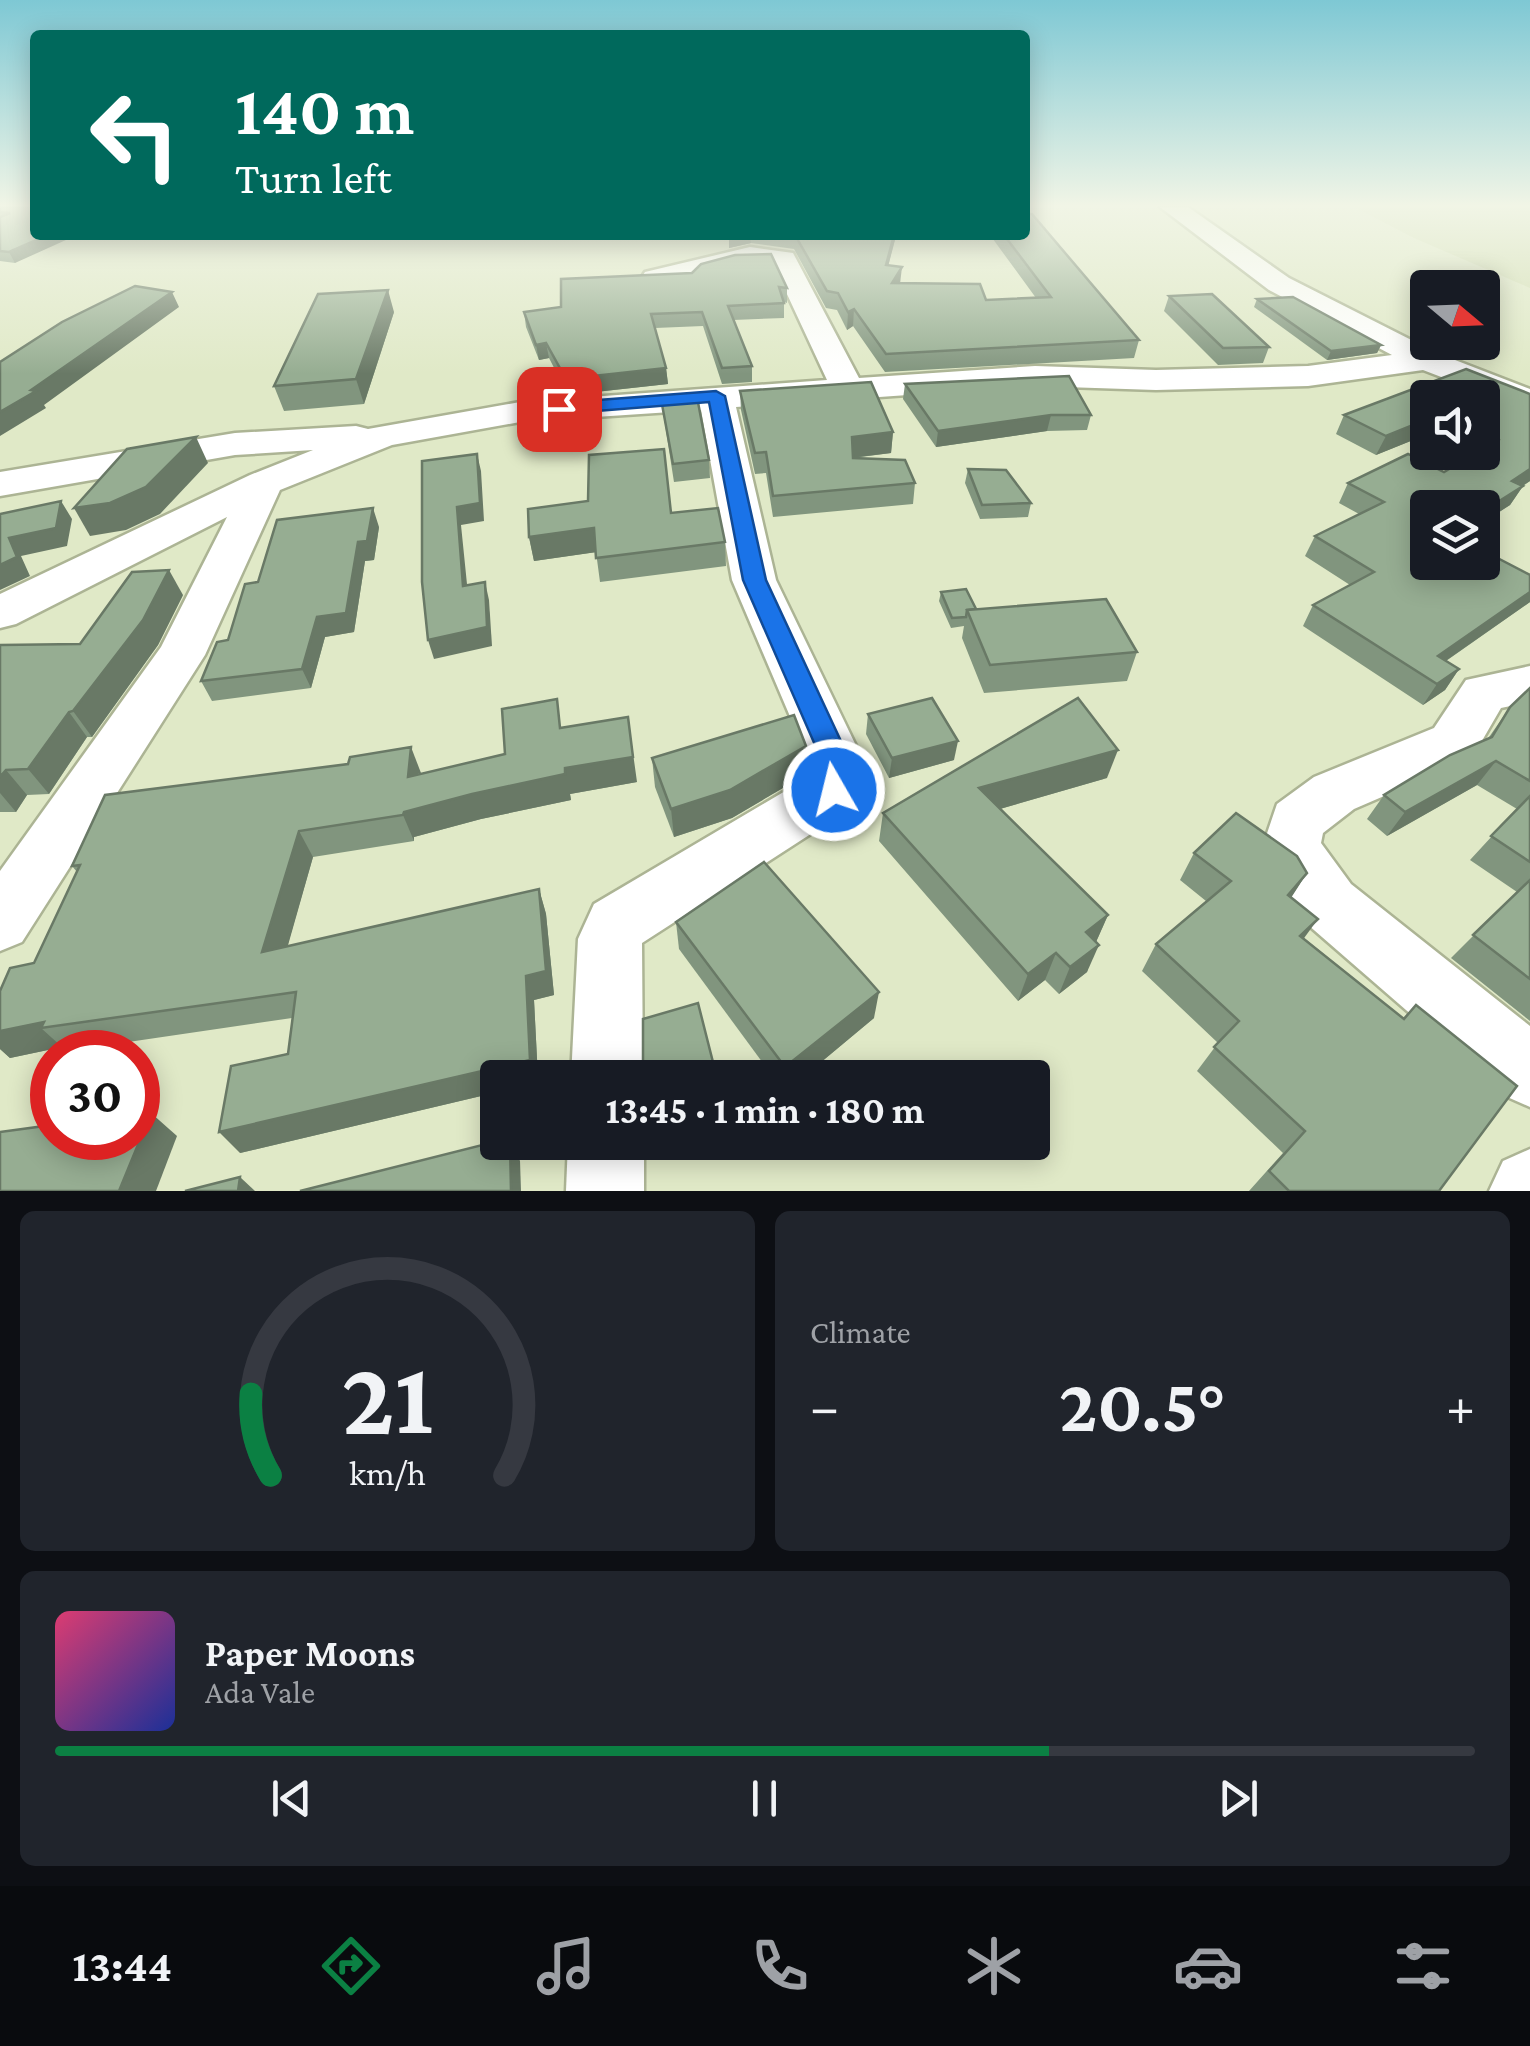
<!DOCTYPE html>
<html lang="en">
<head>
<meta charset="utf-8">
<style>
  :root { --surface:#171b24; --page:#20242c; --text:#f1f3f6; --muted:#9ea1a6; --line:#363941; --accent:#0b8043 }
  body { margin:0; font-family:"Crimson Pro",serif; background:var(--page); color:var(--text); height:100vh; display:flex; flex-direction:column; font-size:38px; white-space:nowrap }
  * { box-sizing:border-box; margin:0 }
  p { font-size:32px; color:var(--muted) }
  .icon { flex:none; width:55px; height:55px; fill:none; stroke:currentColor; stroke-width:2; stroke-linecap:round; stroke-linejoin:round }
  .map { position:relative; height:1191px; overflow:hidden }
  .drawer { display:flex; flex-direction:column; gap:20px; padding:20px; background:#0d0f14; flex:1 }
  .drawer>* { flex:none }
  .guide { position:absolute; left:30px; top:30px; width:1000px; height:210px; border-radius:10px; box-shadow:0 5px 25px #0003; background:#00695c; color:#fff; overflow:hidden }
  .needle { width:65px; rotate:109deg }
  .fabs { position:absolute; left:1410px; top:270px; display:grid; gap:20px }
  .fabs a { display:grid; place-items:center; width:90px; height:90px; border-radius:10px; background:var(--surface); box-shadow:0 5px 25px #0003; font-size:50px }
  .speed { position:absolute; left:30px; top:1030px; display:flex; gap:20px; font-size:50px; font-weight:700; text-align:center }
  .speed>* { display:grid; place-content:center; width:130px; height:130px; border-radius:50%; background:var(--surface); box-shadow:0 5px 25px #0003; line-height:1 }
  .speed .limit { border:15px solid #d22; background:#fff; color:#111 }
  .pin { position:absolute; display:grid; place-items:center; width:85px; height:85px; color:#fff; margin:-42px; border-radius:20px; box-shadow:0 5px 15px #0006 }
  .me { position:absolute; width:110px; margin:-55px; rotate:352deg; stroke-linejoin:round; filter:drop-shadow(0 0 8px #0008) }
  .turn { display:flex; align-items:center; gap:35px; height:210px; padding:0 40px; font-size:45px }
  .turn .icon { width:130px; height:130px; stroke-width:2.5 }
  .turn b { display:block; font-size:70px; line-height:85px }
  .big { font-size:75px; font-weight:700; line-height:1.1 }
  .drawer .widget { flex:1; display:flex; flex-direction:column; justify-content:center; gap:15px; min-width:0; padding:0 35px; border-radius:15px; background:var(--page) }
  .drawer .dial { align-items:center; gap:0 }
  .dial svg { height:260px; overflow:visible; fill:none; stroke:var(--line); stroke-width:7; stroke-linecap:round; text-anchor:middle }
  .dial text { fill:var(--text); stroke:none }
  .song { display:flex; align-items:center; gap:30px }
  .cover { width:120px; height:120px; border-radius:15px; background:linear-gradient(135deg,hsl(340 70% 55%),hsl(230 70% 35%)) }
  .played { height:10px; border-radius:5px; background:linear-gradient(90deg,var(--accent) 70%,var(--line) 70%) }
  .keys { display:flex; justify-content:space-around; direction:ltr }
  .heat { display:flex; justify-content:space-between; align-items:center; font-size:55px; direction:ltr }
  .drawer .tiles { flex:1; display:grid; gap:20px; grid-template-columns:1fr 1fr }
  .widget:last-child { grid-column:span 2 }
  .trip { position:absolute; left:480px; top:1060px; width:570px; height:100px; border-radius:10px; background:var(--surface); box-shadow:0 5px 25px #0003; font-weight:700; line-height:100px; text-align:center }
  .tabs { display:flex; height:160px; justify-content:space-around; align-items:center; background:#090b0e; color:var(--muted) }
  .tabs .icon { width:70px; height:70px }
  .tabs .active { color:var(--accent) }
  .tabs b { font-size:45px; color:var(--text) }
  .map>svg:first-child { display:block }
  .built { fill:#d4dfb5 }
  .lines { fill:none; stroke-linecap:round; stroke-linejoin:round }
  .minor-casing { stroke:#acb494; stroke-width:5 }
  .minor { fill:#fff; fill-rule:evenodd }
  .wall { fill:#81957e }
  .shaded-wall { fill:#697966 }
  .building { fill:#96ad92; stroke:#697966; stroke-width:2.5 }
  .route { fill:#1a73e8; stroke:#114b97; stroke-width:2.5 }
</style>
</head>
<body>
<div class="map">
<svg width="1530" height="1191" viewBox="0 0 1530 1191">
  <rect width="100%" height="100%" fill="#e0e9c7"/>
  <path class="built" d="M 1354,207 L 1530,207 L 1530,288 L 1414,238 Z"/>
  <g class="lines">
    <g class="minor-casing">
      <g id="minor">
        <path d="M 1160,207 L 1188,207 L 1289,278 L 1437,353 L 1530,389 L 1530,411 L 1423,370 L 1308,386 L 1156,390 L 1035,386 L 736,407 L 776,580 L 860,754 L 865,778 L 854,806 L 642,943 L 643,1078 L 571,1078 L 578,939 L 594,904 L 809,777 L 806,754 L 732,580 L 701,410 L 520,422 L 392,445 L 280,490 L 205,655 L 22,942 L 0,951 L 0,871 L 161,647 L 227,517 L 16,624 L 0,628 L 0,594 L 250,475 L 313,450 L 235,455 L 0,496 L 0,472 L 235,433 L 356,426 L 368,429 L 520,402 L 827,380 L 773,264 L 735,265 L 655,286 L 641,278 L 645,272 L 750,247 L 793,253 L 859,378 L 1035,366 L 1156,370 L 1308,366 L 1392,355 L 1269,290 Z"/>
        <path d="M 1530,666 L 1530,702 L 1501,708 L 1472,758 L 1354,809 L 1323,833 L 1321,843 L 1351,884 L 1530,1026 L 1530,1107 L 1505,1096 L 1307,924 L 1262,848 L 1277,804 L 1314,777 L 1434,728 L 1466,680 Z"/>
        <path d="M 568,1142 L 644,1142 L 644,1191 L 566,1191 Z"/>
        <path d="M 1530,1149 L 1530,1191 L 1489,1191 L 1503,1161 Z"/>
      </g>
    </g>
    <use href="#minor" class="minor"/>
  </g>
  <g class="wall">
    <path d="M 0,207 L 35,207 L 15,263 L 0,261 Z"/>
    <path d="M 729,235 L 896,235 L 888,266 L 900,283 L 986,300 L 1036,298 L 990,235 L 1025,235 L 1139,340 L 1134,358 L 885,372 L 853,326 L 847,330 L 837,310 L 826,308 L 794,249 L 751,243 L 729,248 Z"/>
    <path d="M 561,279 L 787,288 L 787,303 L 784,302 L 784,318 L 733,320 L 752,366 L 752,382 L 722,384 L 703,326 L 655,328 L 666,368 L 668,384 L 568,395 L 549,358 L 539,360 L 526,327 L 524,312 L 561,307 Z"/>
    <path d="M 1169,296 L 1269,347 L 1263,363 L 1218,365 L 1164,311 Z"/>
    <path d="M 1257,299 L 1381,345 L 1377,353 L 1327,360 L 1254,307 Z"/>
    <path d="M 394,312 L 364,404 L 284,411 L 274,386 Z"/>
    <path d="M 1466,369 L 1530,394 L 1530,481 L 1523,486 L 1510,505 L 1482,523 L 1482,508 L 1428,508 L 1428,562 L 1482,562 L 1482,550 L 1530,575 L 1530,602 L 1446,661 L 1459,669 L 1445,690 L 1423,705 L 1303,626 L 1313,605 L 1350,585 L 1305,556 L 1315,536 L 1359,514 L 1339,503 L 1348,483 L 1408,454 L 1444,472 L 1474,454 L 1471,452 L 1482,452 L 1482,398 L 1428,398 L 1428,434 L 1376,455 L 1336,434 L 1344,415 Z"/>
    <path d="M 905,384 L 1091,415 L 1087,430 L 1047,431 L 936,447 L 903,399 Z"/>
    <path d="M 740,391 L 893,432 L 891,453 L 853,458 L 915,483 L 913,504 L 773,517 L 766,473 L 755,474 L 741,410 Z"/>
    <path d="M 661,399 L 709,460 L 710,478 L 674,482 Z"/>
    <path d="M 968,469 L 1031,503 L 1028,517 L 980,519 L 965,483 Z"/>
    <path d="M 671,513 L 725,542 L 726,566 L 600,582 L 596,552 L 534,561 L 529,537 Z"/>
    <path d="M 379,527 L 374,560 L 365,561 L 354,632 L 325,637 L 311,688 L 212,701 L 201,681 L 228,640 L 258,582 Z"/>
    <path d="M 941,592 L 976,609 L 1137,652 L 1127,681 L 984,693 L 962,638 L 964,626 L 951,628 L 939,601 Z"/>
    <path d="M 183,595 L 158,645 L 92,737 L 87,737 L 49,794 L 27,795 L 16,812 L 0,812 L 0,645 L 80,644 Z"/>
    <path d="M 1530,688 L 1530,1021 L 1451,958 L 1517,892 L 1470,860 L 1517,809 L 1477,785 L 1387,836 L 1367,819 L 1384,795 L 1487,740 L 1510,707 Z"/>
    <path d="M 868,714 L 954,760 L 889,778 L 866,734 Z"/>
    <path d="M 562,727 L 637,782 L 570,794 L 571,800 L 481,819 L 414,837 L 414,841 L 313,857 L 287,947 L 539,889 L 546,914 L 554,995 L 534,1000 L 538,1078 L 498,1078 L 498,1092 L 240,1153 L 288,1054 L 292,1018 L 67,1051 L 62,1047 L 10,1058 L 0,1049 L 0,991 L 34,963 L 77,872 L 72,866 L 421,774 L 505,754 Z"/>
    <path d="M 652,758 L 805,775 L 732,818 L 674,837 L 655,787 Z"/>
    <path d="M 1107,778 L 1000,809 L 1108,915 L 1096,942 L 1087,972 L 1059,994 L 1045,980 L 1018,1001 L 879,841 L 883,813 Z"/>
    <path d="M 1194,853 L 1307,873 L 1291,897 L 1304,938 L 1403,1018 L 1416,1005 L 1439,1191 L 1249,1191 L 1283,1153 L 1197,1071 L 1218,1043 L 1142,971 L 1156,944 L 1206,901 L 1180,880 Z"/>
    <path d="M 676,922 L 874,1018 L 802,1078 L 774,1078 L 679,949 Z"/>
  </g>
  <g class="shaded-wall">
    <path d="M 48,235 L 77,235 L 15,263 L 9,252 Z"/>
    <path d="M 729,235 L 750,235 L 751,243 L 729,248 Z"/>
    <path d="M 894,235 L 896,235 L 895,240 L 884,282 L 886,265 Z"/>
    <path d="M 902,267 L 900,284 L 892,283 Z"/>
    <path d="M 388,290 L 394,312 L 364,404 L 356,379 Z"/>
    <path d="M 172,292 L 179,307 L 44,405 L 46,408 L 0,436 L 0,412 Z"/>
    <path d="M 854,309 L 853,326 L 847,330 L 848,312 Z"/>
    <path d="M 546,343 L 549,358 L 539,360 L 536,345 Z"/>
    <path d="M 1381,345 L 1377,353 L 1327,360 L 1331,351 Z"/>
    <path d="M 666,368 L 668,384 L 568,395 L 566,379 Z"/>
    <path d="M 1051,415 L 1047,431 L 936,447 L 938,431 Z"/>
    <path d="M 1428,419 L 1428,434 L 1376,455 L 1386,436 Z"/>
    <path d="M 893,432 L 891,453 L 850,458 L 852,437 Z"/>
    <path d="M 196,437 L 208,463 L 160,514 L 126,530 L 90,536 L 74,508 Z"/>
    <path d="M 477,454 L 481,471 L 484,521 L 461,525 L 469,604 L 463,586 L 457,507 Z"/>
    <path d="M 1530,469 L 1530,481 L 1500,500 L 1512,481 Z"/>
    <path d="M 1523,486 L 1510,505 L 1482,523 L 1482,512 Z"/>
    <path d="M 61,501 L 72,519 L 67,546 L 21,556 L 30,576 L 0,590 L 0,565 L 9,538 Z"/>
    <path d="M 373,508 L 379,527 L 374,560 L 365,561 L 354,632 L 325,637 L 311,688 L 302,669 L 317,617 L 358,542 Z"/>
    <path d="M 594,528 L 597,552 L 534,561 L 529,537 Z"/>
    <path d="M 169,570 L 183,595 L 158,645 L 92,737 L 73,711 Z"/>
    <path d="M 485,582 L 489,600 L 492,646 L 434,659 L 428,640 Z"/>
    <path d="M 1530,592 L 1530,602 L 1424,676 L 1438,656 Z"/>
    <path d="M 1459,669 L 1445,690 L 1423,705 L 1437,684 Z"/>
    <path d="M 69,712 L 87,737 L 49,794 L 28,769 Z"/>
    <path d="M 628,717 L 637,782 L 570,794 L 571,800 L 481,819 L 414,837 L 414,841 L 403,815 L 404,812 L 565,768 Z"/>
    <path d="M 958,741 L 954,760 L 889,778 L 892,758 Z"/>
    <path d="M 806,746 L 805,775 L 732,818 L 674,837 L 671,809 Z"/>
    <path d="M 411,747 L 421,773 L 408,777 Z"/>
    <path d="M 1118,750 L 1107,778 L 972,817 L 979,788 Z"/>
    <path d="M 1496,761 L 1477,785 L 1387,836 L 1405,812 Z"/>
    <path d="M 6,770 L 27,795 L 16,812 L 0,793 L 0,777 Z"/>
    <path d="M 299,831 L 313,857 L 279,977 L 262,952 Z"/>
    <path d="M 1307,873 L 1289,901 L 1288,895 Z"/>
    <path d="M 539,889 L 546,914 L 554,995 L 534,1000 L 538,1078 L 498,1078 L 498,1092 L 240,1153 L 219,1132 L 526,976 Z"/>
    <path d="M 1108,915 L 1096,942 L 1086,932 Z"/>
    <path d="M 1318,919 L 1299,945 L 1300,936 Z"/>
    <path d="M 1099,945 L 1087,972 L 1059,994 L 1070,967 Z"/>
    <path d="M 1056,953 L 1045,980 L 1018,1001 L 1028,974 Z"/>
    <path d="M 879,992 L 874,1018 L 802,1078 L 785,1078 L 785,1067 Z"/>
    <path d="M 44,1022 L 41,1028 L 62,1047 L 10,1058 L 0,1049 L 0,1031 Z"/>
    <path d="M 151,1113 L 177,1136 L 156,1191 L 119,1191 Z"/>
    <path d="M 510,1142 L 512,1142 L 520,1161 L 521,1191 L 511,1191 Z"/>
    <path d="M 240,1177 L 255,1191 L 238,1191 Z"/>
  </g>
  <g class="building">
    <path d="M 0,207 L 35,207 L 35,235 L 48,235 L 9,252 L 0,251 L 0,217 L 10,213 L 0,212 Z"/>
    <path d="M 1025,214 L 1032,214 L 1139,340 L 886,354 L 854,309 L 848,312 L 838,293 L 827,291 L 795,235 L 894,235 L 886,265 L 902,267 L 892,283 L 980,284 L 986,300 L 1051,297 L 1004,235 L 1025,235 Z"/>
    <path d="M 771,254 L 787,288 L 779,287 L 784,303 L 728,306 L 752,366 L 722,368 L 702,312 L 651,314 L 666,368 L 566,379 L 546,343 L 536,345 L 524,312 L 561,307 L 561,279 L 692,273 L 701,264 L 735,255 Z"/>
    <path d="M 135,286 L 172,292 L 31,390 L 36,391 L 0,412 L 0,362 L 62,322 Z"/>
    <path d="M 388,290 L 356,379 L 274,386 L 318,294 Z"/>
    <path d="M 1212,294 L 1269,347 L 1223,348 L 1169,296 Z"/>
    <path d="M 1293,297 L 1381,345 L 1331,351 L 1257,299 Z"/>
    <path d="M 1466,369 L 1530,394 L 1530,469 L 1512,481 L 1523,486 L 1482,512 L 1482,508 L 1428,508 L 1428,562 L 1482,562 L 1482,550 L 1530,575 L 1530,592 L 1438,656 L 1459,669 L 1437,684 L 1313,605 L 1374,572 L 1315,536 L 1384,502 L 1348,483 L 1408,454 L 1444,472 L 1477,452 L 1482,452 L 1482,449 L 1498,440 L 1482,434 L 1482,398 L 1428,398 L 1428,419 L 1386,436 L 1344,415 Z"/>
    <path d="M 1069,376 L 1091,415 L 1051,415 L 938,431 L 905,384 Z"/>
    <path d="M 871,382 L 893,432 L 852,437 L 853,458 L 905,460 L 915,483 L 773,496 L 766,452 L 755,453 L 740,391 Z"/>
    <path d="M 697,397 L 709,460 L 673,464 L 661,399 Z"/>
    <path d="M 196,437 L 146,487 L 110,503 L 74,508 L 127,449 Z"/>
    <path d="M 664,449 L 671,513 L 718,508 L 725,542 L 596,558 L 594,528 L 529,537 L 528,509 L 588,501 L 589,455 Z"/>
    <path d="M 477,454 L 480,503 L 457,507 L 463,586 L 485,582 L 487,627 L 428,640 L 422,582 L 422,461 Z"/>
    <path d="M 968,469 L 1006,470 L 1031,503 L 982,505 Z"/>
    <path d="M 61,501 L 56,528 L 9,538 L 17,557 L 0,565 L 0,514 Z"/>
    <path d="M 373,508 L 367,541 L 358,542 L 346,613 L 317,617 L 302,669 L 201,681 L 217,642 L 228,640 L 245,584 L 258,582 L 277,520 Z"/>
    <path d="M 169,570 L 143,620 L 73,711 L 69,712 L 28,769 L 6,770 L 0,777 L 0,645 L 80,644 L 132,572 Z"/>
    <path d="M 966,589 L 976,609 L 967,610 L 966,617 L 952,618 L 941,592 Z"/>
    <path d="M 1106,599 L 1137,652 L 990,665 L 967,610 Z"/>
    <path d="M 1530,688 L 1530,781 L 1496,761 L 1405,812 L 1384,795 L 1450,755 L 1492,737 L 1510,707 Z"/>
    <path d="M 932,698 L 958,741 L 892,758 L 868,714 Z"/>
    <path d="M 1078,698 L 1118,750 L 979,788 L 1108,915 L 1086,932 L 1099,945 L 1070,967 L 1056,953 L 1028,974 L 883,813 Z"/>
    <path d="M 557,699 L 560,728 L 628,717 L 633,757 L 565,768 L 565,774 L 472,794 L 404,812 L 403,815 L 299,831 L 262,952 L 539,889 L 546,971 L 526,976 L 530,1060 L 219,1132 L 231,1066 L 288,1054 L 296,992 L 41,1028 L 44,1022 L 0,1031 L 0,991 L 10,968 L 34,963 L 80,865 L 72,866 L 105,795 L 348,764 L 350,757 L 411,747 L 408,777 L 505,754 L 502,709 Z"/>
    <path d="M 794,715 L 806,746 L 730,790 L 671,809 L 652,758 Z"/>
    <path d="M 1530,796 L 1530,862 L 1491,836 Z"/>
    <path d="M 1236,813 L 1297,856 L 1307,873 L 1288,895 L 1318,919 L 1300,936 L 1404,1019 L 1416,1005 L 1517,1086 L 1439,1191 L 1289,1191 L 1269,1171 L 1305,1131 L 1214,1047 L 1239,1021 L 1156,944 L 1231,881 L 1194,853 Z"/>
    <path d="M 764,862 L 879,992 L 785,1067 L 676,922 Z"/>
    <path d="M 1530,880 L 1530,979 L 1473,935 Z"/>
    <path d="M 698,1003 L 717,1078 L 637,1078 L 635,1065 L 643,1061 L 643,1019 Z"/>
    <path d="M 151,1113 L 119,1191 L 0,1191 L 0,1132 L 52,1125 L 52,1138 L 138,1138 L 138,1114 Z"/>
    <path d="M 498,1141 L 498,1142 L 510,1142 L 511,1191 L 300,1191 Z"/>
    <path d="M 240,1177 L 238,1191 L 185,1191 Z"/>
  </g>
  <linearGradient id="sky" x2="0" y2="1"><stop stop-color="#7ec8d4"/><stop offset="0.55" stop-color="#f1f5e6"/><stop offset="1" stop-color="#f1f5e6" stop-opacity="0"/></linearGradient>
  <rect width="1530" height="374" fill="url(#sky)"/>
  <path class="route" d="M 716,391 L 725,396 L 766,580 L 847,754 L 851,778 L 844,798 L 834,801 L 824,798 L 820,790 L 823,778 L 819,754 L 743,580 L 709,402 L 559,414 L 550,409 L 559,403 Z"/>
</svg>
<div class="fabs">
<a><svg class="needle" viewBox="-14 -14 28 28"><path d="M0-13l5 13h-10z" fill="#e53935"/><path d="M0 13l5-13h-10z" fill="#9ea1a6"/></svg></a>
<a><svg class="icon" aria-label="sound" viewBox="0 0 24 24"><path d="M4 9h4l5-4v14l-5-4H4zM17 9q2 3 0 6"/></svg></a>
<a><svg class="icon" aria-label="layers" viewBox="0 0 24 24"><path d="M12 4l9 5-9 5-9-5zM3 14l9 5 9-5"/></svg></a>
</div>
<div class="speed"><div class="limit">30</div></div>
<div class="pin" style="left:559px;top:409px;background:#d93025"><svg class="icon" aria-label="arrive" viewBox="0 0 24 24"><path d="M6 21V4h12l-3 4 3 4H6"/></svg></div>
<svg class="me" style="left:834px;top:790px" viewBox="-20 -20 40 40"><circle r="17" fill="#1a73e8" stroke="#fff" stroke-width="3"/><path d="M0-11L8 9 0 5-8 9z" fill="#fff"/></svg>
<div class="trip">13:45 · 1 min · 180 m</div>
<div class="guide">
<div class="turn"><svg class="icon" aria-label="left" viewBox="0 0 24 24"><path d="M17 20v-9H6M10 6l-5 5 5 5"/></svg><div><b>140 m</b>Turn left</div></div>
</div>
</div>
<section class="drawer">
<div class="tiles">
<div class="widget dial"><svg viewBox="0 0 100 80">
<path d="M14 69A42 42 0 1 1 86 69"/>
<path d="M14 69A42 42 0 0 1 8 44" stroke="#0b8043"/>
<text x="50" y="56" font-size="32" font-weight="700">21</text>
<text x="50" y="72" font-size="11">km/h</text>
</svg></div>
<div class="widget"><p>Climate</p>
<div class="heat"><a>−</a><b class="big">20.5°</b><a>+</a></div>
</div>
<div class="widget">
<div class="song"><i class="cover"></i><div><b>Paper Moons</b><p>Ada Vale</p></div></div>
<div class="played"></div>
<div class="keys"><svg class="icon" aria-label="previous" viewBox="0 0 24 24"><path d="M18 5L8 12l10 7zM5 5v14"/></svg><svg class="icon" aria-label="pause" viewBox="0 0 24 24"><path d="M8 5v14M16 5v14"/></svg><svg class="icon" aria-label="next" viewBox="0 0 24 24"><path d="M6 5l10 7-10 7zM19 5v14"/></svg></div>
</div>
</div>
</section>
<nav class="tabs">
<b>13:44</b>
<svg class="icon active" aria-label="directions" viewBox="0 0 24 24"><path d="M12 3l9 9-9 9-9-9zM9 14v-3h6M13 9l2 2-2 2"/></svg>
<svg class="icon" aria-label="music" viewBox="0 0 24 24"><path d="M9 18V5l10-2v13"/><circle cx="6" cy="18" r="3"/><circle cx="16" cy="16" r="3"/></svg>
<svg class="icon" aria-label="phone" viewBox="0 0 24 24"><path d="M5 4h4l2 5-3 2q2 4 5 5l2-3 5 2v4C11 20 4 13 5 4z"/></svg>
<svg class="icon" aria-label="climate" viewBox="0 0 24 24"><path d="M12 3v18M4 7l16 10M4 17L20 7"/></svg>
<svg class="icon" aria-label="car" viewBox="0 0 24 24"><path d="M5 17H2v-5l4-1 3-4h7l3 4 3 1v5h-3M9 17h6M6 11h13"/><circle cx="7" cy="17" r="2"/><circle cx="17" cy="17" r="2"/></svg>
<svg class="icon" aria-label="filters" viewBox="0 0 24 24"><path d="M4 7h16M4 17h16"/><circle cx="9" cy="7" r="2"/><circle cx="15" cy="17" r="2"/></svg>
</nav>
</body>
</html>
